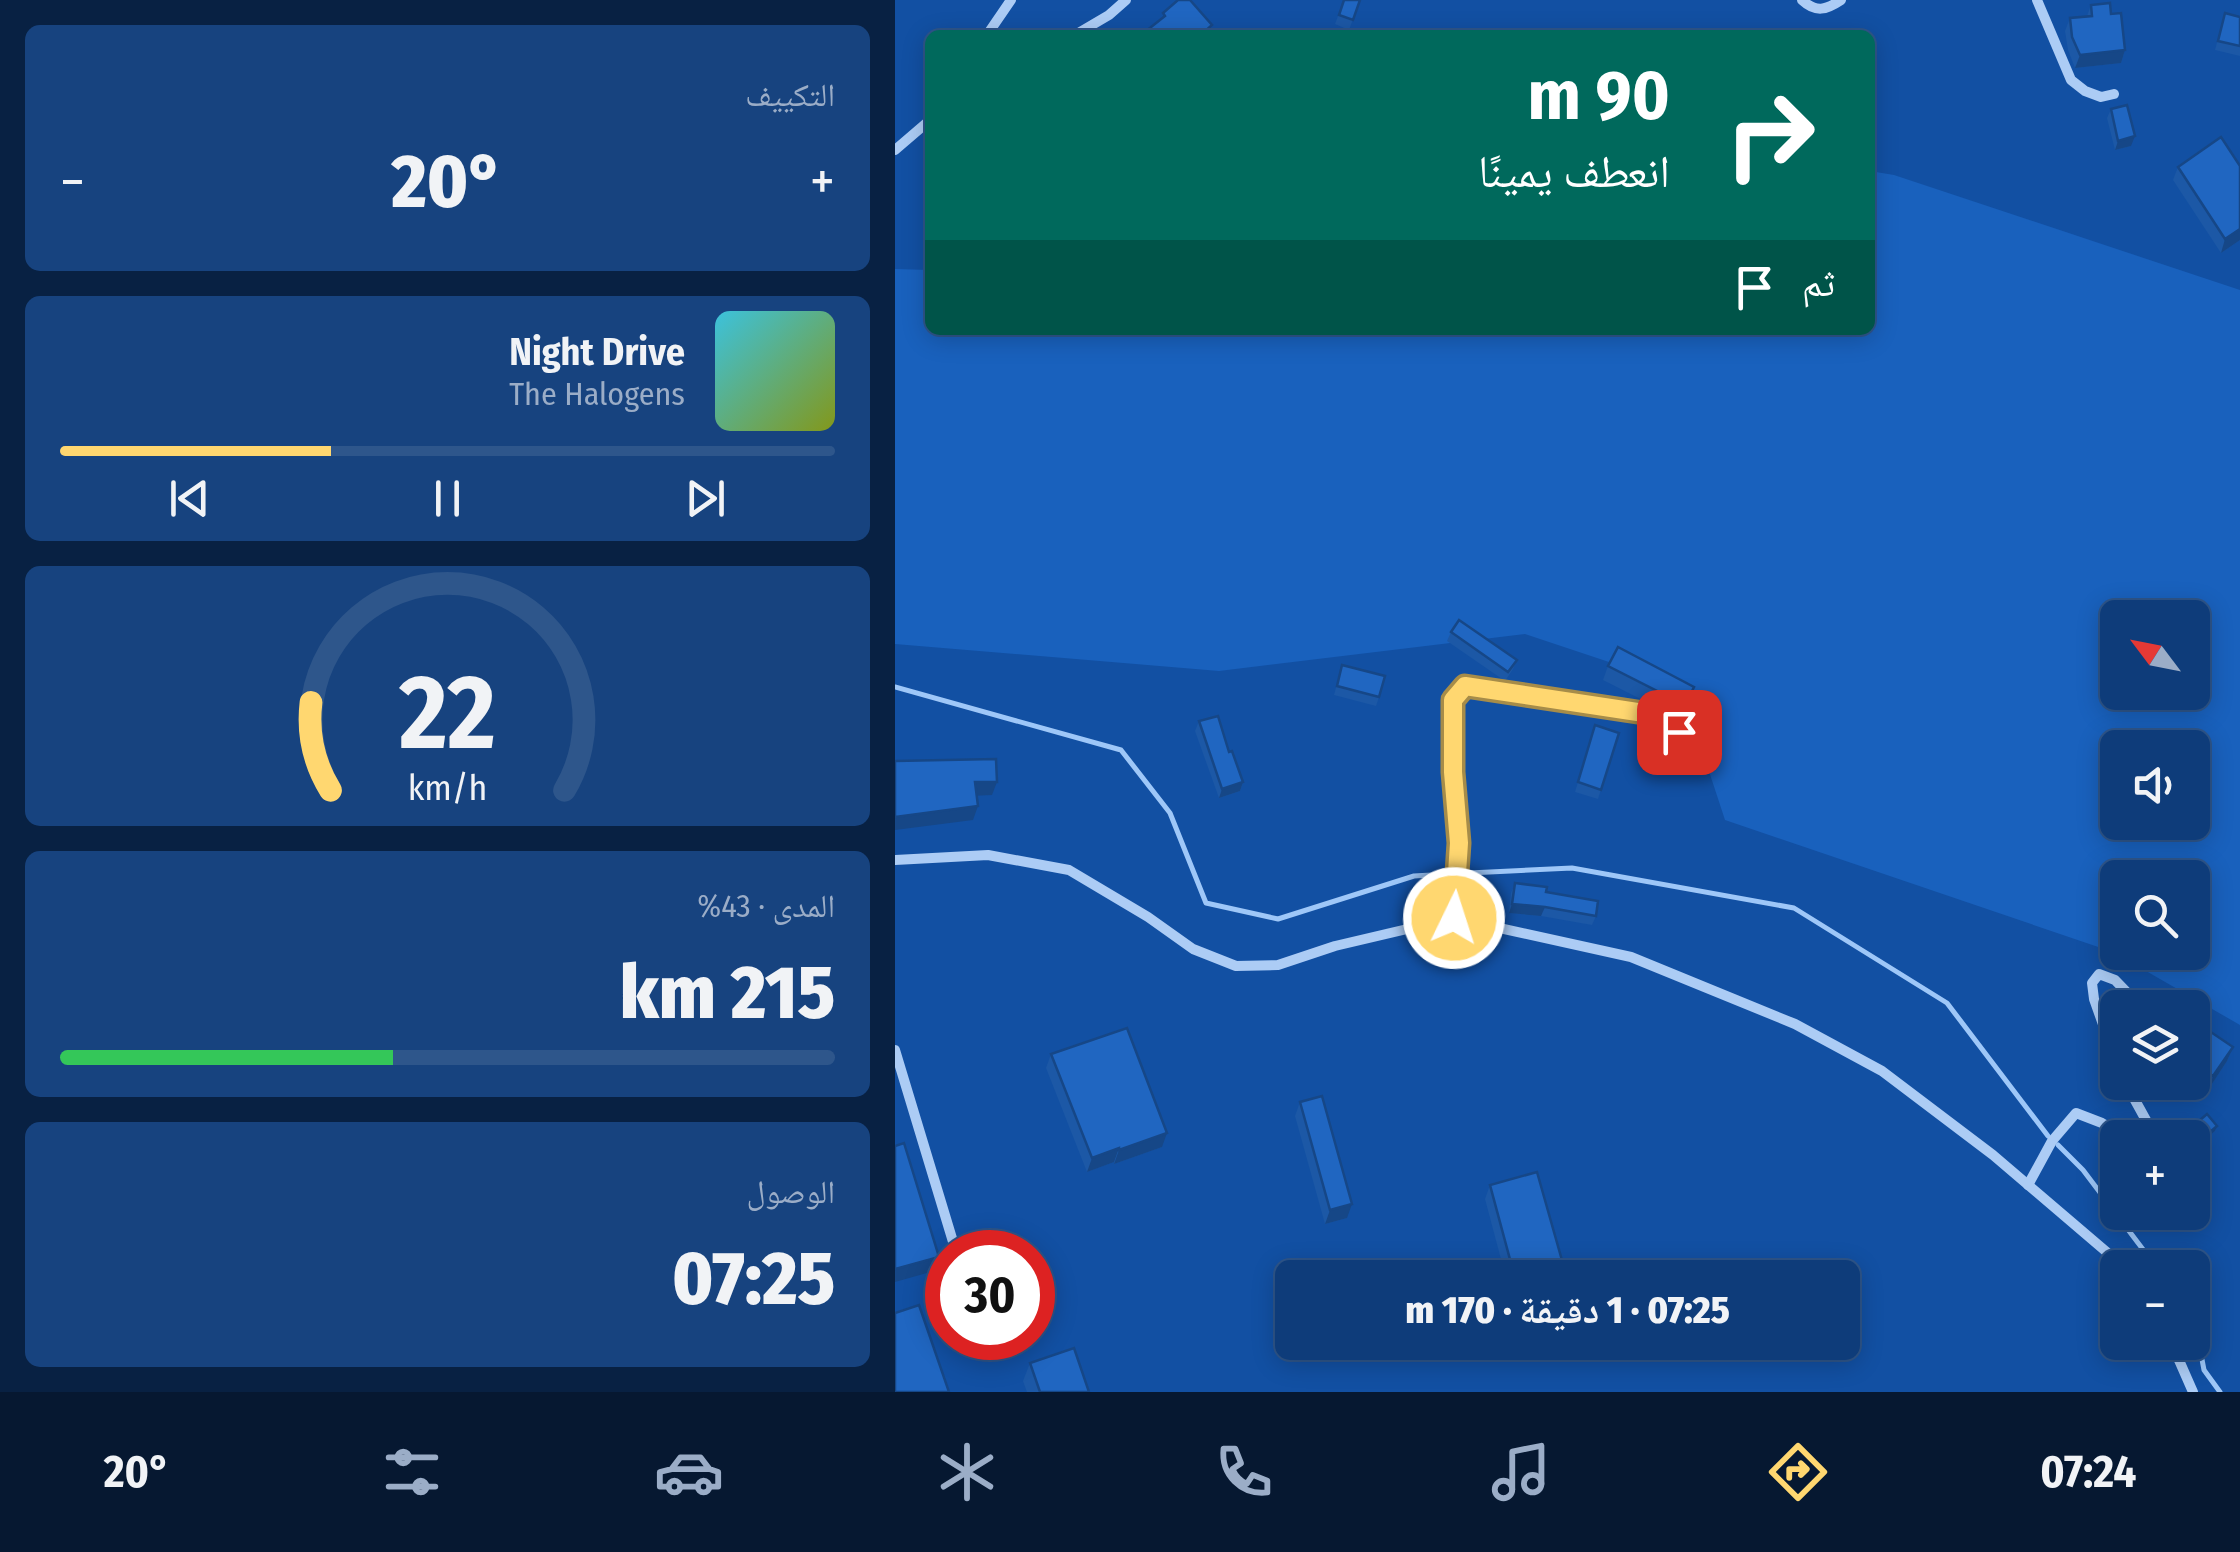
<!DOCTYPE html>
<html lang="ar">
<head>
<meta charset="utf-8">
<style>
  :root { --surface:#0e3c7a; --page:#17437f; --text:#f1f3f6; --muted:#9badc7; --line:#2e568b; --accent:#ffd770 }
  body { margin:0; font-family:"Fira Sans Condensed","Noto Naskh Arabic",sans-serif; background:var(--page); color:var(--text); direction:rtl; height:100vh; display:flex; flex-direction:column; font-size:38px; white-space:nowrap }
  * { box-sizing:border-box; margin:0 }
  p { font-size:32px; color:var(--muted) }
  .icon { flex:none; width:55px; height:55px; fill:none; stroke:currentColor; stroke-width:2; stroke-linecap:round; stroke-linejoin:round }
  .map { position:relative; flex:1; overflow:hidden; direction:ltr }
  .panel { display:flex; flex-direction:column; gap:25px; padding:25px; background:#082143; width:895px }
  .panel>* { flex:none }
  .guide { position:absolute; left:30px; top:30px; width:950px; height:305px; border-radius:15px; box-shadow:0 5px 25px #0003,0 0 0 2px var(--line); direction:rtl; background:#00695c; color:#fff; overflow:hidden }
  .needle { width:65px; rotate:302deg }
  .controls { position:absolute; left:1205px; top:600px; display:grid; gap:20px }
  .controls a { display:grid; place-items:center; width:110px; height:110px; border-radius:15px; background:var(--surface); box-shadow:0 5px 25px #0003,0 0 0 2px var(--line); font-size:50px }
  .speed { position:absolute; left:30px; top:1230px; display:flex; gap:20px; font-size:50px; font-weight:700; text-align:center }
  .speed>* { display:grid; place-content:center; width:130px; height:130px; border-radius:50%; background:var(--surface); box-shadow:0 5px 25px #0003,0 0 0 2px var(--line); line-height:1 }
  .speed .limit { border:15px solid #d22; background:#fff; color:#111 }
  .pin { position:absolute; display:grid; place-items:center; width:85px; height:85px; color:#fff; margin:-42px; border-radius:20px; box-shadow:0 5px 15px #0006 }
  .me { position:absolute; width:110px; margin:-55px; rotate:4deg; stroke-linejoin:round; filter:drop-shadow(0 0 8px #0008) }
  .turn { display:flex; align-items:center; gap:35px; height:210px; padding:0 40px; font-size:45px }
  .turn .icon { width:130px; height:130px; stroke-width:2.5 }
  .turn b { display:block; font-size:70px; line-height:85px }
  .then { display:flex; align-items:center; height:95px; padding:0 40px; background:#0003; gap:20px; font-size:38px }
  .big { font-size:75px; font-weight:800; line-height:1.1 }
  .panel .tile { flex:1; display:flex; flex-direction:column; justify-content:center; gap:15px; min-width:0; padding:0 35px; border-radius:15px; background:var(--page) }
  .panel .dial { align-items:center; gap:0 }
  .dial svg { height:260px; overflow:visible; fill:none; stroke:var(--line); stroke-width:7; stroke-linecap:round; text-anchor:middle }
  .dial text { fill:var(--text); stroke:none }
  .song { display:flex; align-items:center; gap:30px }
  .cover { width:120px; height:120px; border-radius:15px; background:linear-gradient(135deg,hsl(190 70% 55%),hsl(70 70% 35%)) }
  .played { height:10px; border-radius:5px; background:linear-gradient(90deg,var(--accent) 35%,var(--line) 35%) }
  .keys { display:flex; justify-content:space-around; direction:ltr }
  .heat { display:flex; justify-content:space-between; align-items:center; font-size:55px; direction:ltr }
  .charge { height:15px; border-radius:8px; background:linear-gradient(90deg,#34c759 43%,var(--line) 0) }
  .trip { position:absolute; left:380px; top:1260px; width:585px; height:100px; border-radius:15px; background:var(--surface); box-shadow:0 5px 25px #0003,0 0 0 2px var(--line); font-weight:800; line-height:100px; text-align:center; direction:rtl }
  .tabs { display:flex; height:160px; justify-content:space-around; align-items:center; background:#061831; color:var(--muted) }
  .tabs .icon { width:70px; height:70px }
  .tabs .selected { color:var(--accent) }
  .tabs b { font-size:45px; color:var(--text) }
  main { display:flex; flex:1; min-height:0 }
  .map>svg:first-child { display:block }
  .green { fill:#1961bd; fill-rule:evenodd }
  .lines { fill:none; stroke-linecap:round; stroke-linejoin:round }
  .stream { stroke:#9ec7f8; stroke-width:5 }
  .minor { stroke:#acccf5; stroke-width:10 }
  .wall { fill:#1c58a6 }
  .shaded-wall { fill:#164787 }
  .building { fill:#2066c1; stroke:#164787; stroke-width:2.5 }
  .route-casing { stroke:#a68c49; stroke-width:25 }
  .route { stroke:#ffd770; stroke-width:18 }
</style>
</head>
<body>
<main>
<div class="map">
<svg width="1345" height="1392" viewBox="0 0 1345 1392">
  <rect width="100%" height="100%" fill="#1250a3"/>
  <path class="green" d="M 975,171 L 999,175 L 1345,290 L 1345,1025 L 1218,952 L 830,820 L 786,686 L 630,634 L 324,671 L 0,644 L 0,269 L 35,270 L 35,330 L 975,330 ZM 1222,618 L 1298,618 L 1298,692 L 1222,692 ZM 1222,748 L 1298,748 L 1298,822 L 1222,822 ZM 1222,878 L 1298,878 L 1298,952 L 1222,952 Z"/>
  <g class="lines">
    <g class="stream">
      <path d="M 0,687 L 226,750 L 275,813 L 311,903 L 383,919 L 519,876 L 553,874"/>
      <path d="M 574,873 L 677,868 L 899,908 L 1052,1003 L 1153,1136"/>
      <path d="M 1163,1145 L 1188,1170 L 1262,1268"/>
      <path d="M 1298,1312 L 1309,1370 L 1325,1392"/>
    </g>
    <g class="minor">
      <path d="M 907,0 C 921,13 931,10 946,0"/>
      <path d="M 1142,0 L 1176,80 L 1190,91 L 1206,97 L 1219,94"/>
      <path d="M 92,35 L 116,0"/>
      <path d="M 180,35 L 214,15 L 231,0"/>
      <path d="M 0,150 L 35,120"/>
      <path d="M 0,860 L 93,855 L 174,870 L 253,917 L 298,949 L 341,966 L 383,965 L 440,946 L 559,918 L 736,957 L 900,1024 L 987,1071 L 1098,1155 L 1214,1254 L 1224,1268"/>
      <path d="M 559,918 L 564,843 L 558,772 L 558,700 L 570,686 L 749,713 L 784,732"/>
      <path d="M 0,1050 L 59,1245"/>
      <path d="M 1222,1064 L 1199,999 L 1197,983 L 1204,974 L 1220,980 L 1247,1008"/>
      <path d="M 1230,1082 L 1257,1131 L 1256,1138"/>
      <path d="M 1133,1185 L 1157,1141 L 1181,1113 L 1207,1123 L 1233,1138"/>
      <path d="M 1276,1342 L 1298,1392"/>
    </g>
  </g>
  <g class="wall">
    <path d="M 449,0 L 465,0 L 454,30 L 440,24 Z"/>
    <path d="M 1196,5 L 1216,14 L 1230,50 L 1226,63 L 1180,68 L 1173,50 L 1170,31 L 1175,18 L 1192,16 Z"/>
    <path d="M 1330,13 L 1345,17 L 1345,56 L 1320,50 Z"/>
    <path d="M 1216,109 L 1236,146 L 1220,150 L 1212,118 Z"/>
    <path d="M 1283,167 L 1345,240 L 1326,253 L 1278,180 Z"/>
    <path d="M 556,632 L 622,660 L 618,669 L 610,681 L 552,641 Z"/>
    <path d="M 447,665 L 484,697 L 481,706 L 439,695 Z"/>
    <path d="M 713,666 L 794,700 L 785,719 L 708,680 Z"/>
    <path d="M 304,721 L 334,752 L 348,782 L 345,791 L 324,798 L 300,731 Z"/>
    <path d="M 700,725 L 724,733 L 703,799 L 680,792 Z"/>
    <path d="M 620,883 L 651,892 L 701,916 L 697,925 L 646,916 L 614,913 L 616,893 Z"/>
    <path d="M 1298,1020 L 1338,1047 L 1332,1061 L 1313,1090 L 1298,1079 Z"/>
    <path d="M 156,1054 L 267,1147 L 219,1164 L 219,1162 L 192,1172 L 151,1068 Z"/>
    <path d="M 405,1102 L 452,1218 L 430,1224 L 400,1116 Z"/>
    <path d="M 1322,1126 L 1320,1131 L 1305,1144 L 1295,1132 L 1297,1127 Z"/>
    <path d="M 595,1185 L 672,1278 L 611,1278 L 590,1199 Z"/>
    <path d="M 135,1363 L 194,1392 L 132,1392 L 128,1381 Z"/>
  </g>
  <g class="shaded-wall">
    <path d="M 1230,50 L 1226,63 L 1180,68 L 1185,55 Z"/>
    <path d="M 1240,136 L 1236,146 L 1220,150 L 1223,141 Z"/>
    <path d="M 1345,229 L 1345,240 L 1326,253 L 1330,239 Z"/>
    <path d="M 80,782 L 102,782 L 97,795 L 75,796 Z"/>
    <path d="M 348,782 L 345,791 L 324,798 L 327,789 Z"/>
    <path d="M 83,806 L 78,820 L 0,830 L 0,817 Z"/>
    <path d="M 617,904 L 650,907 L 646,916 L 614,913 Z"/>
    <path d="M 1338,1047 L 1332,1061 L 1313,1090 L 1318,1076 Z"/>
    <path d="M 1322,1126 L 1320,1131 L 1305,1144 L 1307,1139 Z"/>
    <path d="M 272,1133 L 267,1147 L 219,1164 L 224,1150 Z"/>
    <path d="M 224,1148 L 219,1162 L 192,1172 L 197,1158 Z"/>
    <path d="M 457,1204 L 452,1218 L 430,1224 L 435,1210 Z"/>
    <path d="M 44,1257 L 39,1271 L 0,1282 L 0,1269 Z"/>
  </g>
  <g class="building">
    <path d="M 283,0 L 295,0 L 317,25 L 306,35 L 246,35 L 270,16 L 268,13 Z"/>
    <path d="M 449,0 L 465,0 L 458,20 L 444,15 Z"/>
    <path d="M 1215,3 L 1216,14 L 1226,13 L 1230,50 L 1185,55 L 1177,37 L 1175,18 L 1197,16 L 1196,5 Z"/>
    <path d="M 1330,13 L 1345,17 L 1345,46 L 1323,41 Z"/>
    <path d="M 1232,105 L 1240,136 L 1223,141 L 1216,109 Z"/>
    <path d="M 1326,137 L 1345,166 L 1345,229 L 1330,239 L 1283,167 Z"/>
    <path d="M 564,620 L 622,660 L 613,672 L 556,632 Z"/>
    <path d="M 723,647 L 799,687 L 790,705 L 713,666 Z"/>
    <path d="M 447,665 L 490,676 L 484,697 L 442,686 Z"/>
    <path d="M 323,716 L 334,752 L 337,751 L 348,782 L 327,789 L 304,721 Z"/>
    <path d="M 700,725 L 724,733 L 706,790 L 683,782 Z"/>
    <path d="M 101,759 L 102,782 L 80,782 L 83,806 L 0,817 L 0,761 Z"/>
    <path d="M 620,883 L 652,887 L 651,892 L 703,901 L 701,916 L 650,907 L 617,904 Z"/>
    <path d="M 1298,1020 L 1338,1047 L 1318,1076 L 1298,1062 Z"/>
    <path d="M 232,1028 L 272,1133 L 224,1150 L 224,1148 L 197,1158 L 156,1054 Z"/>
    <path d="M 427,1096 L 457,1204 L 435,1210 L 405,1102 Z"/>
    <path d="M 1312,1114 L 1322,1126 L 1307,1139 L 1297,1127 Z"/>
    <path d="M 9,1143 L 44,1257 L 0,1269 L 0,1146 Z"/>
    <path d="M 642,1172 L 672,1278 L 620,1278 L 595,1185 Z"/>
    <path d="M 24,1305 L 54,1392 L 0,1392 L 0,1313 Z"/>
    <path d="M 179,1348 L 194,1392 L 145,1392 L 135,1363 Z"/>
  </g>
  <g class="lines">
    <g class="route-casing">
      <path id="route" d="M 559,918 L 564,843 L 558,772 L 558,700 L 570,686 L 749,713 L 784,732"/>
    </g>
    <use href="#route" class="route"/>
  </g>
</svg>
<div class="controls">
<a><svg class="needle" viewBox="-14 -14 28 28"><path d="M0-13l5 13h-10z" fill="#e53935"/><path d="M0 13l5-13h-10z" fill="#9badc7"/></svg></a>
<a><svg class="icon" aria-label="sound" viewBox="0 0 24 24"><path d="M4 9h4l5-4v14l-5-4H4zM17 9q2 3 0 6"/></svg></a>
<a><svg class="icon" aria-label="search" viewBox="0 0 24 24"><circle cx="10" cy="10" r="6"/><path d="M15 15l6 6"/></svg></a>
<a><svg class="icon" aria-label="layers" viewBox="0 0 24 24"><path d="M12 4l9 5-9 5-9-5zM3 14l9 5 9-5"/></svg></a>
<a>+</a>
<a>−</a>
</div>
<div class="speed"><div class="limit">30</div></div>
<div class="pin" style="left:784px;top:732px;background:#d93025"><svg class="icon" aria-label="arrive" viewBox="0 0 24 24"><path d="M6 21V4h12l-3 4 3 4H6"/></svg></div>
<svg class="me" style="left:559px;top:918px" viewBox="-20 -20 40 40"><circle r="17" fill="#ffd770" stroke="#fff" stroke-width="3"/><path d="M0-11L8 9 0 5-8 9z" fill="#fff"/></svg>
<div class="trip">07:25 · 1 دقيقة · 170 m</div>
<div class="guide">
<div class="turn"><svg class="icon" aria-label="right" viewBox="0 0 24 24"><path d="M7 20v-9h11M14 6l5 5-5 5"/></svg><div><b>90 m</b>انعطف يمينًا</div></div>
<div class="then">ثم<svg class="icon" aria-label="arrive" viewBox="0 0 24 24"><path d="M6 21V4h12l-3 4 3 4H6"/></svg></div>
</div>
</div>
<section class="panel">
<div class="tile"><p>التكييف</p>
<div class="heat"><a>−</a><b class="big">20°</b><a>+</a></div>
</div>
<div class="tile">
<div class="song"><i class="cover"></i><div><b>Night Drive</b><p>The Halogens</p></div></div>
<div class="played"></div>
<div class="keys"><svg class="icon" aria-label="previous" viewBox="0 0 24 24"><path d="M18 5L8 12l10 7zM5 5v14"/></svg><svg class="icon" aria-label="pause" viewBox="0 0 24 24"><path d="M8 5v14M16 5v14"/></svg><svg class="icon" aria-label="next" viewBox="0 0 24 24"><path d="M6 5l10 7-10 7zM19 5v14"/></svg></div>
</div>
<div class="tile dial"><svg viewBox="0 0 100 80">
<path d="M14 69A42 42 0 1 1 86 69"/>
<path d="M14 69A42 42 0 0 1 8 42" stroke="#ffd770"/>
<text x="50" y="56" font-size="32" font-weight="700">22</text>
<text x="50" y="72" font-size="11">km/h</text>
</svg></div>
<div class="tile"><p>المدى · 43%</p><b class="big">215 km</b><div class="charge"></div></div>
<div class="tile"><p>الوصول</p><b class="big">07:25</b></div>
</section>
</main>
<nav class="tabs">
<b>07:24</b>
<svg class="icon selected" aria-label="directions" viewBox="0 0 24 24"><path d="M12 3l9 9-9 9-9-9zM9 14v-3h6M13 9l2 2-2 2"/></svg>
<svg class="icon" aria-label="music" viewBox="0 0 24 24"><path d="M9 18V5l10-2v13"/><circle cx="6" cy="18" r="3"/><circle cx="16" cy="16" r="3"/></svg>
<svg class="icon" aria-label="phone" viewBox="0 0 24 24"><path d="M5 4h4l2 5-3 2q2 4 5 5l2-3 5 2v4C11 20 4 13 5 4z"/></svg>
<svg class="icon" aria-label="climate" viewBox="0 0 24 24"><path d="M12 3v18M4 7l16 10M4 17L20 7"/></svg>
<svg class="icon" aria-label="car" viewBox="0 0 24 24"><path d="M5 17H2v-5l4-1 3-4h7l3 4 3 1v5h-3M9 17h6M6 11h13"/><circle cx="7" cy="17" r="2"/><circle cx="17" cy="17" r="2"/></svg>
<svg class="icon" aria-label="filters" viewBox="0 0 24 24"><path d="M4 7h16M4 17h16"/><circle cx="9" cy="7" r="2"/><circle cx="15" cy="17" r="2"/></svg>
<b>20°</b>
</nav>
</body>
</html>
